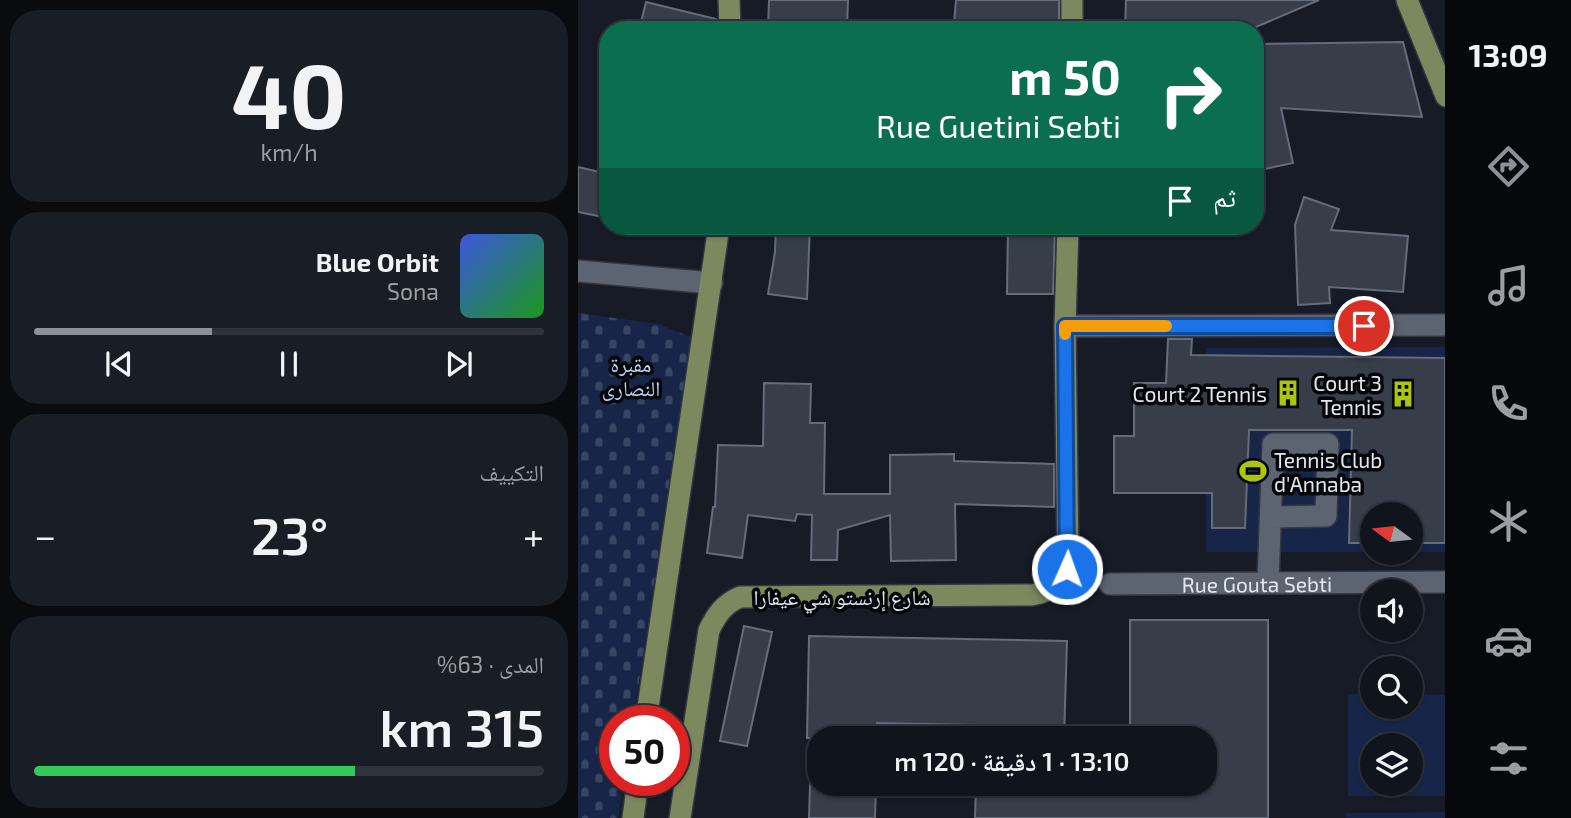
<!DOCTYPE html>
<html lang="ar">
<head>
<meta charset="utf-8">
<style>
  :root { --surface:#10141c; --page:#191d25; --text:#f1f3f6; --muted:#9c9ea3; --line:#30333b; --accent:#8c9099 }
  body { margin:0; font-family:"Exo 2","Noto Naskh Arabic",sans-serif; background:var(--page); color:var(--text); direction:rtl; height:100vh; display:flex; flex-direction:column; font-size:26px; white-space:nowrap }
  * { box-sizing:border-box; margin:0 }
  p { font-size:23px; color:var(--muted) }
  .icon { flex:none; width:38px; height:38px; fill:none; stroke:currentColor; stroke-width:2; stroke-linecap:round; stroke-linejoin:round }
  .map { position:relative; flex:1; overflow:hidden; direction:ltr }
  .details { display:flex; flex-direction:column; gap:10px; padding:10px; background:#090b0f; width:578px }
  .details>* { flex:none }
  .guide { position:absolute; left:21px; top:21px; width:665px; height:214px; border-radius:28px; box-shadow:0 2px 5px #0004,0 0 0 2px var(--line); direction:rtl; background:#0b6e4f; color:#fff; overflow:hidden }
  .needle { width:46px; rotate:285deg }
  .fabs { position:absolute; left:782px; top:502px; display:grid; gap:14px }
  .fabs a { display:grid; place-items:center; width:63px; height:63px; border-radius:50%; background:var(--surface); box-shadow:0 2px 5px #0004,0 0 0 2px var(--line); font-size:35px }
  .speed { position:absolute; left:21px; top:705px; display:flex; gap:14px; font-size:35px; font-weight:700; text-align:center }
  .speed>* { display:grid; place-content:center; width:91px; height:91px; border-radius:50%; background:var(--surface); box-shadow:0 2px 5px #0004,0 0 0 2px var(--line); line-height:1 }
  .speed .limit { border:10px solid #d22; background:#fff; color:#111 }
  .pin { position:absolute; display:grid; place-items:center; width:60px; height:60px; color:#fff; margin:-30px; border:4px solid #fff; border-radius:50%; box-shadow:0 2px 7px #0007 }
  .me { position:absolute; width:77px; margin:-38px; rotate:2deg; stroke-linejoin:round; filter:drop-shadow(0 0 5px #0008) }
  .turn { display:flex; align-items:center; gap:24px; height:147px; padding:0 28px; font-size:32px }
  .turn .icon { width:91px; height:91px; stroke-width:2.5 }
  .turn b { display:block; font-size:49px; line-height:60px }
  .then { display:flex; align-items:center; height:66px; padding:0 28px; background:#0003; gap:14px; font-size:26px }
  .big { font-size:52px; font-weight:600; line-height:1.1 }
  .details .card { flex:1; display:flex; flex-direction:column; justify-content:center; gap:10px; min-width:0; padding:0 24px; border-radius:28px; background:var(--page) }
  .details .dial { align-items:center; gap:0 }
  .dial b { font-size:91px; line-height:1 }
  .song { display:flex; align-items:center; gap:21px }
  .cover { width:84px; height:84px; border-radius:10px; background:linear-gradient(135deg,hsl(230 70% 55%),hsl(120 70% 35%)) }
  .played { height:7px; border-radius:4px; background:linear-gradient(90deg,var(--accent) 35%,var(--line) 35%) }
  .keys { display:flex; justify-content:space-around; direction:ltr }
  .heat { display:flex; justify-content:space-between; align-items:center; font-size:38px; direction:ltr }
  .charge { height:10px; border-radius:5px; background:linear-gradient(90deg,#34c759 63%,var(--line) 0) }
  .trip { position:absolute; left:229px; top:726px; width:410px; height:70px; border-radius:28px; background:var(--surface); box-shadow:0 2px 5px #0004,0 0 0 2px var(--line); font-weight:600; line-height:70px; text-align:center; direction:rtl }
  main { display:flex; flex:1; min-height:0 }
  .tab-bar { display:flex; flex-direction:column; width:126px; justify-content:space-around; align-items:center; background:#06080b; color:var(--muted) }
  .tab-bar .icon { width:49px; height:49px }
  .tab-bar .selected { color:var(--accent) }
  .tab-bar b { font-size:32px; color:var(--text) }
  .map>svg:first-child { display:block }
  .green { fill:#172648; fill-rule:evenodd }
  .cemetery { fill:url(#cemetery-stones) }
  .building { fill:#373d49; stroke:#656c7a; stroke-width:2 }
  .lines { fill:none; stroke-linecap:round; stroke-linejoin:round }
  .minor-casing { stroke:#343740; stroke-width:24 }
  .major-casing { stroke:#343740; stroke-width:24 }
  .minor { stroke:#5d6471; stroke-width:21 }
  .major { stroke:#7c885e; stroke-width:21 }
  .route-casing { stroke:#114b97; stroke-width:18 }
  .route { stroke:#1a73e8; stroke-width:12 }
  .slow { stroke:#f59e0b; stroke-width:12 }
  .labels { text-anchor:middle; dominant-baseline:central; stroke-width:7; stroke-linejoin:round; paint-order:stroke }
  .park-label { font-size:21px; fill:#bed4fd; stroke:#04060a }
  .poi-label { font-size:21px; fill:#e2e6ee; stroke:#04060a; text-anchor:end }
  .street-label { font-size:21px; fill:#e2e6ee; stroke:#04060a }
</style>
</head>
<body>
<main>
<nav class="tab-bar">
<b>13:09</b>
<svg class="icon selected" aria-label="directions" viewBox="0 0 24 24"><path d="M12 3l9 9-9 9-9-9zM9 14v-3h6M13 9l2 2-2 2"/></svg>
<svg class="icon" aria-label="music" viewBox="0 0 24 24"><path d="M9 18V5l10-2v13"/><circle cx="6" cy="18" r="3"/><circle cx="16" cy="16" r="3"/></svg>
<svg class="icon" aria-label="phone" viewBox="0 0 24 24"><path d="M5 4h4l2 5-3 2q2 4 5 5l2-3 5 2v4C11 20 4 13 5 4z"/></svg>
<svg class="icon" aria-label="climate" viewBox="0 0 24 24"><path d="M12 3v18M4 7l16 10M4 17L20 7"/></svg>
<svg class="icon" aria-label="car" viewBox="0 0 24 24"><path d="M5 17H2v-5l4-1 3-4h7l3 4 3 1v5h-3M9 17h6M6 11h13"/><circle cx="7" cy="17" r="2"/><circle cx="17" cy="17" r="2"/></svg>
<svg class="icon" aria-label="filters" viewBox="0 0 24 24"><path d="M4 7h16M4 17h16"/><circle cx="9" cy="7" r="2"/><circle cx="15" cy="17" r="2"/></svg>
</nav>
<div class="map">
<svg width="868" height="818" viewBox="0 0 868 818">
  <defs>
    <pattern id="cemetery-stones" width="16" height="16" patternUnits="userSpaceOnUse" patternTransform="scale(1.75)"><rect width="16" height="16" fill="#172648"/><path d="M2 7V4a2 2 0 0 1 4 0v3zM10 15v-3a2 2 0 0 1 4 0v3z" fill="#384663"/></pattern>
  </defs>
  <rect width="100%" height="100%" fill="#161b26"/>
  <g class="green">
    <path d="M 867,347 L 867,552 L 833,552 L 833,514 L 794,514 L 794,552 L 628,552 L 628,348 Z"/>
    <path d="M 770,694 L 794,694 L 794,707 L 833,707 L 833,694 L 867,695 L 867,796 L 770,796 ZM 794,746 L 833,746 L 833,784 L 794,784 Z"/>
    <path d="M 867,812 L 867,818 L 768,818 L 768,813 Z"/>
  </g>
  <path class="cemetery" d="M 0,313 L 80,324 L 113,337 L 55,721 L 37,721 L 37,780 L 46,781 L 40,818 L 0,818 Z"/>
  <g class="building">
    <path d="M 191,0 L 270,0 L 269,30 L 190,30 Z"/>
    <path d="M 378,0 L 481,0 L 481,30 L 403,30 L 403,24 L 376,23 Z"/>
    <path d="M 548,0 L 741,0 L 671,30 L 547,30 Z"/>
    <path d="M 68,2 L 138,19 L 139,30 L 61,30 Z"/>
    <path d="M 825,42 L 844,117 L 703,108 L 715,163 L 677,171 L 677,44 Z"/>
    <path d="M 0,167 L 30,174 L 30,218 L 0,212 Z"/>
    <path d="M 726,197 L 761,209 L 753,230 L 830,236 L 825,292 L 751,287 L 752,303 L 720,305 L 717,225 Z"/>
    <path d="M 198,226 L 232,226 L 229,299 L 190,294 L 197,252 Z"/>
    <path d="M 430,226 L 477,226 L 475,294 L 429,294 Z"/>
    <path d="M 590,339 L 614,339 L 613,355 L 867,358 L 867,543 L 833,543 L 833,514 L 794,514 L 794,543 L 771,543 L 774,430 L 671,430 L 667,528 L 634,528 L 634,493 L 536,493 L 536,436 L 556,436 L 556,383 L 588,383 Z"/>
    <path d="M 186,383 L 233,384 L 232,423 L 247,423 L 246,494 L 312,494 L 312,455 L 376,454 L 376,461 L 476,464 L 476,507 L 377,504 L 378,560 L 313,561 L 312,515 L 260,530 L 259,560 L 233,560 L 234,515 L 219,514 L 217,521 L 170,515 L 164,558 L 129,553 L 135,507 L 137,507 L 140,445 L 185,446 Z"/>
    <path d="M 552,620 L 690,620 L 690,818 L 397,818 L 398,784 L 626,784 L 626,738 L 552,738 Z"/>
    <path d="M 166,626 L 194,632 L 169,746 L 142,741 Z"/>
    <path d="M 231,636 L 489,641 L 486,738 L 399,738 L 399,725 L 299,723 L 299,738 L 229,738 Z"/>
    <path d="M 232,784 L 298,784 L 297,818 L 231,818 Z"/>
  </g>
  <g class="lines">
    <g class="minor-casing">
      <g id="minor">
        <path d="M 0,271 L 134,283"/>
        <path d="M 487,326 L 868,325"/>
        <path d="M 690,582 L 695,444 L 750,444 L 748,516 L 693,517"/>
        <path id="s1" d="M 532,584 L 868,582"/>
      </g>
    </g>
    <g class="major-casing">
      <g id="major">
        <path d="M 151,0 L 152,30"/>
        <path d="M 829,0 L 868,96"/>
        <path d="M 494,30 L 494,0"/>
        <path d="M 68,721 L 141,226"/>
        <path d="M 55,818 L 60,780"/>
        <path d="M 102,818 L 131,630 C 139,614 146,604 162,597 L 454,595 C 476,591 487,581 490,558 L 487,326 L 490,226"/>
      </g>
    </g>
    <use href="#minor" class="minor"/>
    <use href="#major" class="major"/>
  </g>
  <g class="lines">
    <g class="route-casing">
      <path id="route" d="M 489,569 L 487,326 L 786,326"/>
    </g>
    <use href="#route" class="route"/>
    <path class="slow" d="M 487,334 L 487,326 L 588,326"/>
  </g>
  <defs>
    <g id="building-bare" transform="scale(2.1)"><path d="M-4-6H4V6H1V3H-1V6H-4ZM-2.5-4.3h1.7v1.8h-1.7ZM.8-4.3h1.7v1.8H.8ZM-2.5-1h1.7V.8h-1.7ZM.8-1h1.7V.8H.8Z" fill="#adc60d" stroke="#04060a" stroke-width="2.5" paint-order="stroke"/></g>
    <g id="stadium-bare" transform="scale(2.1)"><path d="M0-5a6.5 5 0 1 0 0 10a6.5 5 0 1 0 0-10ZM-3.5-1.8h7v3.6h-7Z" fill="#adc60d" stroke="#04060a" stroke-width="2.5" paint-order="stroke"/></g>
  </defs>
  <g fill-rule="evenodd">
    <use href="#building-bare" x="710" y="393"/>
    <use href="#building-bare" x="825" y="394"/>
    <use href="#stadium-bare" x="675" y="471"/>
  </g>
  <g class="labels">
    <g class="park-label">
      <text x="53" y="363">مقبرة<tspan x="53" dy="24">النصارى</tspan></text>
    </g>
    <g class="poi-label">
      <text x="804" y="382">Court 3<tspan x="804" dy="24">Tennis</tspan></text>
      <text x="689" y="393">Court 2 Tennis</text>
      <text x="696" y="459" text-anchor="start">Tennis Club<tspan x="696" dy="24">d'Annaba</tspan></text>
    </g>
    <g class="street-label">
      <text stroke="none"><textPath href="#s1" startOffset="147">Rue Gouta Sebti</textPath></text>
      <text x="264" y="596">شارع إرنستو شي عيفارا</text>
    </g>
  </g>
</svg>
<div class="fabs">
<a><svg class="needle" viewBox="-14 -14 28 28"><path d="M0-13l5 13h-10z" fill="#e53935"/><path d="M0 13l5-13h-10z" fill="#9c9ea3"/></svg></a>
<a><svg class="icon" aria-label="sound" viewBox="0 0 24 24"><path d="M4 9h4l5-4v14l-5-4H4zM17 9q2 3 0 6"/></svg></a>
<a><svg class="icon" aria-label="search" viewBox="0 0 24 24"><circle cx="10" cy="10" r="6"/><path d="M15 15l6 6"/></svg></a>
<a><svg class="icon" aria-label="layers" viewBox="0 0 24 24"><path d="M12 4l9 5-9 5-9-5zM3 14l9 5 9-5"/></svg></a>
</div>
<div class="speed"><div class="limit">50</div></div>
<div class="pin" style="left:786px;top:326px;background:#d93025"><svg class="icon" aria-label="arrive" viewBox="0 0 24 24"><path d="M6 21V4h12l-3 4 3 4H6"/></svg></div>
<svg class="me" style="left:489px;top:569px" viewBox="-20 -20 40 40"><circle r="17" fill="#1a73e8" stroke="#fff" stroke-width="3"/><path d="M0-11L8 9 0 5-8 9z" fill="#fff"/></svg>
<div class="trip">13:10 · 1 دقيقة · 120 m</div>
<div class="guide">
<div class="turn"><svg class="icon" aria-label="right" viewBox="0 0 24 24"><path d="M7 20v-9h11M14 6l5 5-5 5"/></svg><div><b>50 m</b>Rue Guetini Sebti</div></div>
<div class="then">ثم<svg class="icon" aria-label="arrive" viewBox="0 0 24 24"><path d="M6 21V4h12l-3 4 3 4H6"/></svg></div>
</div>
</div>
<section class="details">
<div class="card dial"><b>40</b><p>km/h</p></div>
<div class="card">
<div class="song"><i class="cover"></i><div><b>Blue Orbit</b><p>Sona</p></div></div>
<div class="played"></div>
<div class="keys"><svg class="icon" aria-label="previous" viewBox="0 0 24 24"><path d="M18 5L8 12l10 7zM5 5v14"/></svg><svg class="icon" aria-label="pause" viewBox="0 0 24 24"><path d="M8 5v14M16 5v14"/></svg><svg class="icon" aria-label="next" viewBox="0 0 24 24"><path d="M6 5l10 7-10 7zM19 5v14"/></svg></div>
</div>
<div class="card"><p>التكييف</p>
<div class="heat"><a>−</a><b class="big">23°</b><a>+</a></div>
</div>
<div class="card"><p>المدى · 63%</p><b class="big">315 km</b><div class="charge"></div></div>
</section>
</main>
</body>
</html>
